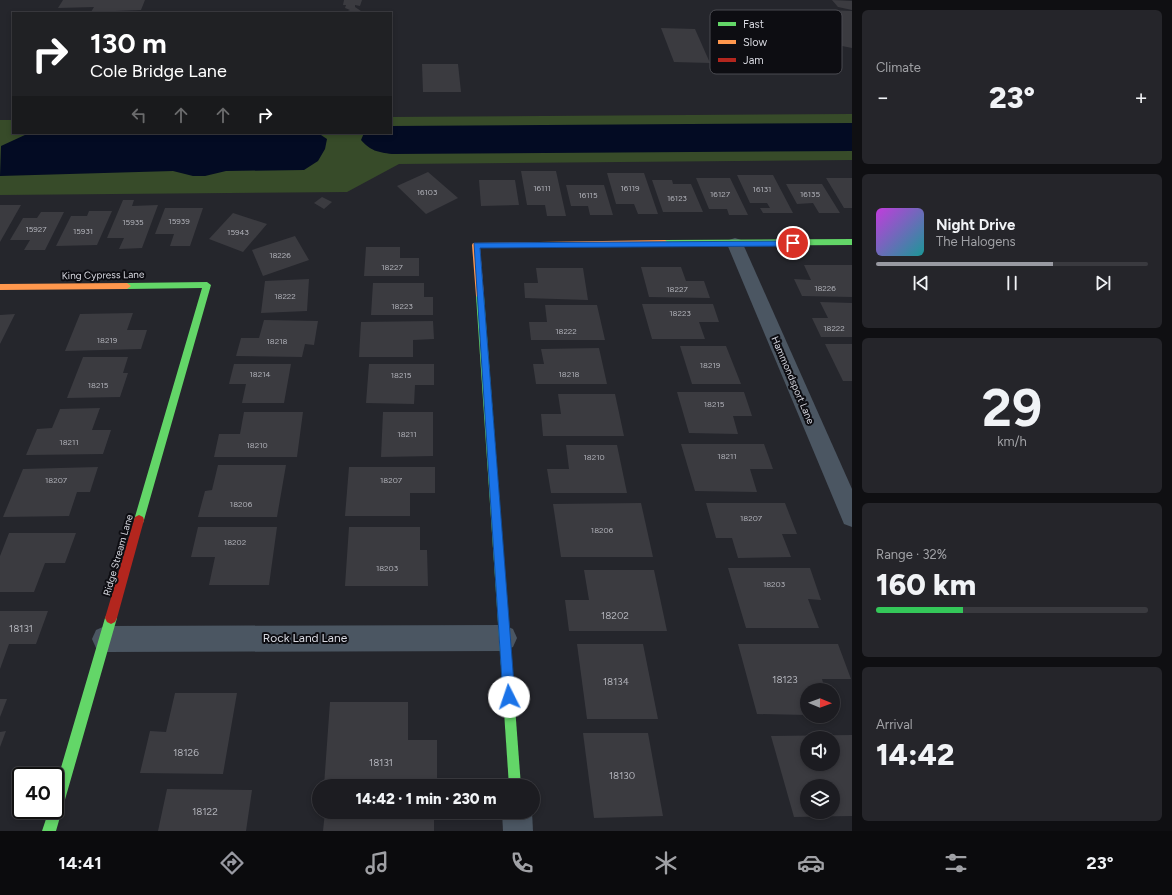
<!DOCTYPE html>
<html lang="en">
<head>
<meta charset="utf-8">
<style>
  :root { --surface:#1c1c21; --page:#25252a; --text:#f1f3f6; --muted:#a0a1a5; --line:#3a3a3f; --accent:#999aa2 }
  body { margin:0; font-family:Figtree,sans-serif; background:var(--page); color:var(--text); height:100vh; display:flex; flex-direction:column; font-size:15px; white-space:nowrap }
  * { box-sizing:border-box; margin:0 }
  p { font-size:13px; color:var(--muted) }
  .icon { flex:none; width:22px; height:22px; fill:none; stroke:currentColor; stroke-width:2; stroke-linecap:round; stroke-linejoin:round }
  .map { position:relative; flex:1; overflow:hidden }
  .side { display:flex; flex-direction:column; gap:10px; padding:10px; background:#0f0f12; width:320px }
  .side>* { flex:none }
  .guide { position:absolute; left:12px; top:12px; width:380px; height:122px; border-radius:0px; box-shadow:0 2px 6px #0003,0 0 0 1px var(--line); background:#202124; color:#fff; overflow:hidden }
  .needle { width:26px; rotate:91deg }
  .fabs { position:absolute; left:800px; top:683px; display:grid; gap:8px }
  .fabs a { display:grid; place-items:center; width:40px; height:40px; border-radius:50%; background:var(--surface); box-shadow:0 2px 6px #0003,0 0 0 1px var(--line); font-size:20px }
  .speed { position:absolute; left:12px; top:767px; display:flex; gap:8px; font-size:20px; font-weight:700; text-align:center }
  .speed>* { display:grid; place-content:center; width:52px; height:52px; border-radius:50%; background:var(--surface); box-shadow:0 2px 6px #0003,0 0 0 1px var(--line); line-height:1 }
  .speed .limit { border:2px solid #111; border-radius:6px; background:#fff; color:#111 }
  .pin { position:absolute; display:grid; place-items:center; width:34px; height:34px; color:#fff; margin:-17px; border:2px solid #fff; border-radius:50%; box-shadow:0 1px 4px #0007 }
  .me { position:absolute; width:44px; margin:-22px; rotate:356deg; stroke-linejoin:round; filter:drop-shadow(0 0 3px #0008) }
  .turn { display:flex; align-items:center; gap:14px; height:84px; padding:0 12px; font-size:18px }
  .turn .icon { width:52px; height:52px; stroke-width:2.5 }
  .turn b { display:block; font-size:28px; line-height:34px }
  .lanes { display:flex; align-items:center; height:38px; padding:0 12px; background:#0003; justify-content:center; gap:20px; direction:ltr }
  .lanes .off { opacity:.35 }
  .big { font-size:30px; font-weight:800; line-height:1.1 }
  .side .tile { flex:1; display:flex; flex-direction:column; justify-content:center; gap:6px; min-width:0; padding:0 14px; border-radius:6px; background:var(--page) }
  .side .dial { align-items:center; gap:0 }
  .dial b { font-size:52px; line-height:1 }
  .song { display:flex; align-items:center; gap:12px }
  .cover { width:48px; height:48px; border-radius:6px; background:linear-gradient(135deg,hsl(290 70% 55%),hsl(180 70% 35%)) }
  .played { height:4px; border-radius:2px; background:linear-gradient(90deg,var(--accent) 65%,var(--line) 65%) }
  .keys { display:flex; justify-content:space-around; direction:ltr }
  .heat { display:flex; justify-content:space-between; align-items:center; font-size:22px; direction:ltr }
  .charge { height:6px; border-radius:3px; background:linear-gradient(90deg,#34c759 32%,var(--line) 0) }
  .trip { position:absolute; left:312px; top:779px; width:228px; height:40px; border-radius:20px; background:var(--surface); box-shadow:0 2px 6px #0003,0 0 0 1px var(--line); font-weight:800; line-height:40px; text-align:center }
  .tab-bar { display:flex; height:64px; justify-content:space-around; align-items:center; background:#0b0b0d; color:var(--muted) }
  .tab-bar .icon { width:28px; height:28px }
  .tab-bar .on { color:var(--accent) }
  .tab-bar b { font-size:18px; color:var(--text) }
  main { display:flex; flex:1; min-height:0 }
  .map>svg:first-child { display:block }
  .green { fill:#374b29 }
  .water { fill:#030b23 }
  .building { fill:#3b3b40; fill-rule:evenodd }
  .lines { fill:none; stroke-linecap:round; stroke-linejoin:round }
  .street { fill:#4b5662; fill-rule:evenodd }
  .fast { fill:#63d668; fill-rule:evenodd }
  .slow { fill:#ff974d; fill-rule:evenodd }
  .jam { fill:#b3261e; fill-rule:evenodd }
  .route { fill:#1a73e8; stroke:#114b97 }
  .labels { text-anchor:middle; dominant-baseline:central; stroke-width:4; stroke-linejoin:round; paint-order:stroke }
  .number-label { font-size:8px; fill:#b1b2b9 }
  .street-label { font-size:10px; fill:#d8d9e1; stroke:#0d0d12 }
  .near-number-label { font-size:10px; fill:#b1b2b9 }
  .near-street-label { font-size:12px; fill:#d8d9e1; stroke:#0d0d12 }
  .key { fill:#0d0d12; stroke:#4a4a50; stroke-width:1 }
  .key-label { font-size:11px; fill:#d8d9e1 }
</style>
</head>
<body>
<main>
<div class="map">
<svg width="852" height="831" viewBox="0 0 852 831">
  <rect width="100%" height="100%" fill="#25262c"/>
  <path class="green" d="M 852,114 L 852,160 L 399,164 L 347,192 L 0,195 L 0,120 L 13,120 L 13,133 L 391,133 L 391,117 Z"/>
  <g class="water">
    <path d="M 852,123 L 852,151 L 392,154 C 377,152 371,151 361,140 L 364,133 L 391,133 L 391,126 Z"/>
    <path d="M 119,133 L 318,133 L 327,139 L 325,149 L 318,161 L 304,170 L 226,171 L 205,176 L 193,176 L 173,171 L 0,176 L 1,146 L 27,134 Z"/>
  </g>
  <g class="building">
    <path d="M 63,0 L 145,0 L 141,10 L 91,12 L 94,7 L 58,8 Z"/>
    <path d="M 344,0 L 362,0 L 360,6 L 355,5 L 355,7 L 361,11 L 356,13 L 343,13 L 350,10 L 345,8 L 346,5 L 343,5 Z"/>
    <path d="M 832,0 L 852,1 L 852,10 L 838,7 Z"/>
    <path d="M 828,10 L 852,11 L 852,48 L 837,45 L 831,36 L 826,35 L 823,32 L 830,18 L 828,17 L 830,13 Z"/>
    <path d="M 661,28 L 695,29 L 710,63 L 674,62 Z"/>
    <path d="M 422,64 L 458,64 L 461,92 L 423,92 Z"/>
    <path d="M 521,171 L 556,171 L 566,216 L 547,216 L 545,205 L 527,205 Z"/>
    <path d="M 428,172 L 458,198 L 426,214 L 397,186 Z"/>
    <path d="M 607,173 L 644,173 L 658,214 L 638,214 L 634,204 L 616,204 Z"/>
    <path d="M 737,175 L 773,175 L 793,213 L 763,213 L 760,208 L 770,208 L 767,203 L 750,203 Z"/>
    <path d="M 696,178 L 730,178 L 748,215 L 729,215 L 727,209 L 709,209 Z"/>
    <path d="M 826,178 L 852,178 L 852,208 L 844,208 Z"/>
    <path d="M 479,180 L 515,180 L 519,205 L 481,206 Z"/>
    <path d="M 652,180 L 672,180 L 673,184 L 691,184 L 703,212 L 663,212 Z"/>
    <path d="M 786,184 L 822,184 L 840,213 L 819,213 L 813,203 L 797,204 Z"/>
    <path d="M 566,185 L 604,185 L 613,215 L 590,215 L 588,206 L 571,206 Z"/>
    <path d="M 322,197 L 332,202 L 324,209 L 314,203 Z"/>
    <path d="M 123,200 L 134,200 L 132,206 L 158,205 L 142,248 L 119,249 L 124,238 L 107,238 Z"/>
    <path d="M 0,205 L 21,205 L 0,242 Z"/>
    <path d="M 165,208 L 203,208 L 190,246 L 170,246 L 174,234 L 155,234 Z"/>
    <path d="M 89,211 L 112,211 L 97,245 L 56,246 L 71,216 L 87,216 Z"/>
    <path d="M 41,212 L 64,212 L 45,250 L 24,250 L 30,240 L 10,240 L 23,218 L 37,218 Z"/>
    <path d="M 233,213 L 267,224 L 243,252 L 209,239 Z"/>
    <path d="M 295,236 L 309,260 L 263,276 L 252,250 Z"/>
    <path d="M 366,247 L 400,247 L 400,258 L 419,258 L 419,276 L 364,276 Z"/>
    <path d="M 804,265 L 852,265 L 852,297 L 802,296 L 794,279 L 811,280 Z"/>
    <path d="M 641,267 L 681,267 L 686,281 L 704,281 L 710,298 L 649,297 Z"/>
    <path d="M 536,268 L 583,268 L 588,300 L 525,298 L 524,283 L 538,283 Z"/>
    <path d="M 309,279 L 307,311 L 261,313 L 265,281 Z"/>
    <path d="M 373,283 L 424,283 L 424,297 L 433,297 L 433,315 L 371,315 Z"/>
    <path d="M 820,302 L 852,303 L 852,337 L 821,337 L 812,318 L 828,318 Z"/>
    <path d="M 642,304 L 713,304 L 719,322 L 699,322 L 705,339 L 652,339 Z"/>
    <path d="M 545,305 L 597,305 L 605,340 L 531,340 L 529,322 L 547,322 Z"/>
    <path d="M 133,313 L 127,330 L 147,330 L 141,349 L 65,351 L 80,314 Z"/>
    <path d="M 15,314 L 0,344 L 0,315 Z"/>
    <path d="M 264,320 L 318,321 L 314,345 L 305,344 L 302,357 L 236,356 L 241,338 L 259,338 Z"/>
    <path d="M 433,321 L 434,339 L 413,340 L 413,357 L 359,357 L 361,322 Z"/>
    <path d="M 825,344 L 852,344 L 852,381 L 843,381 Z"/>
    <path d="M 680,346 L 726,346 L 741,384 L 692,384 Z"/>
    <path d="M 599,348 L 607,384 L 536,384 L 533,364 L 544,364 L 541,349 Z"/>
    <path d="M 83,357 L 128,357 L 123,373 L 128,373 L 120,397 L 67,398 Z"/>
    <path d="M 234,364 L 291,364 L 284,403 L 242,403 L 246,384 L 229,384 Z"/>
    <path d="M 369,364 L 434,364 L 434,385 L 415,385 L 414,404 L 366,403 Z"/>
    <path d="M 677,392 L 744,392 L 752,416 L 733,416 L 738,434 L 689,433 Z"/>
    <path d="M 558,394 L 615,394 L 624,436 L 543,436 L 541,414 L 561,414 Z"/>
    <path d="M 100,408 L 92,430 L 111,430 L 103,454 L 26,455 L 37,429 L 52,428 L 60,409 Z"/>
    <path d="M 244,412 L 303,412 L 297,457 L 214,457 L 219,434 L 240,434 Z"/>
    <path d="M 383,412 L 433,412 L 433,456 L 381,457 Z"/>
    <path d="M 681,444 L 764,444 L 773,469 L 750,469 L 757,492 L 695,491 Z"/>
    <path d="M 566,445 L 617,445 L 627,493 L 551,493 L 547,469 L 569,469 Z"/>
    <path d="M 218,465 L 286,465 L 277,517 L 198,517 L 205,491 L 212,490 Z"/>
    <path d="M 98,467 L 90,492 L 77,492 L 69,516 L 3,517 L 23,469 Z"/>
    <path d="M 349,467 L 435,467 L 435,493 L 410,493 L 410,516 L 345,516 Z"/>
    <path d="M 641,503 L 653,557 L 561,557 L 553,504 Z"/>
    <path d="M 706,503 L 785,503 L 797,534 L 782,534 L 791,557 L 738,558 L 732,538 L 716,538 Z"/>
    <path d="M 198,527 L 277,527 L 269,585 L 209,585 L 215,557 L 191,557 Z"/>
    <path d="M 349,527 L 420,527 L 420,550 L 427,550 L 428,586 L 345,586 Z"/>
    <path d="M 9,533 L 76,533 L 65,563 L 45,563 L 34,592 L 0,592 L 0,556 Z"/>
    <path d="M 728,568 L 810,568 L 821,600 L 808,599 L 819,628 L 746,628 Z"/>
    <path d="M 584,570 L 654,570 L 667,631 L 569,631 L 565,600 L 589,600 Z"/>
    <path d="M 0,611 L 48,611 L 36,644 L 9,644 L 0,669 Z"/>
    <path d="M 577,644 L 643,644 L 658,719 L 587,719 Z"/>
    <path d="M 738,644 L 838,644 L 851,679 L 822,679 L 825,690 L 807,690 L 807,715 L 757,714 Z"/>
    <path d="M 175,693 L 237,693 L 223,774 L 140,773 L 150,731 L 166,732 Z"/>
    <path d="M 0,699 L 7,699 L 0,717 Z"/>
    <path d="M 330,702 L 408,702 L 408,740 L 437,740 L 437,784 L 324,786 Z"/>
    <path d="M 6,731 L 0,747 L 0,732 Z"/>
    <path d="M 583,733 L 648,733 L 663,816 L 594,818 Z"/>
    <path d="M 852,735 L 852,816 L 794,817 L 771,736 ZM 807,738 L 833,738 L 833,764 L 807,764 ZM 807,786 L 833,786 L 833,812 L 807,812 Z"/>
    <path d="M 167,789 L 252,790 L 246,831 L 158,831 Z"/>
    <path d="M 325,812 L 434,812 L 434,831 L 323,831 Z"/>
  </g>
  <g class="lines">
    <g class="street">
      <path d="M 735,238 L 741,240 L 743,244 L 852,489 L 852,527 L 844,524 L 727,244 L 729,240 Z"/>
      <path d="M 504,625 L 513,629 L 517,638 L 513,647 L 504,651 L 105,652 L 96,648 L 92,639 L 96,630 L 105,626 Z"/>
      <path d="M 502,812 L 532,812 L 533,831 L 503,831 Z"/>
    </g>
    <g class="fast">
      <path d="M 852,239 L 852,245 L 665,246 L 661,243 L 665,240 Z"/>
      <path d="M 207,282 L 211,285 L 144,520 L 143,523 L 139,525 L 135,523 L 134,520 L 202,288 L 127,289 L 123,286 L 127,283 Z"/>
      <path d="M 480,293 L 484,296 L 521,786 L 509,786 L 476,296 Z"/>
      <path d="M 111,612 L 115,614 L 117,618 L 56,831 L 42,831 L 49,810 L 55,810 L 55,788 L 105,618 L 107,614 Z"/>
    </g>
    <g class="slow">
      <path d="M 665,240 L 669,243 L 665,246 L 480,248 L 484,296 L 480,299 L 476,296 L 472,245 L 473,243 Z"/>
      <path d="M 127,283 L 131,286 L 127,289 L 0,290 L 0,284 Z"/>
    </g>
    <path class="jam" d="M 139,515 L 143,517 L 144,520 L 117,618 L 115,622 L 111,624 L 107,622 L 105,618 L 134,520 L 135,517 Z"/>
  </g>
  <path class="route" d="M 793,241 L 797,243 L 793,246 L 480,248 L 515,697 L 513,701 L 509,703 L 504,701 L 503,697 L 474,243 Z"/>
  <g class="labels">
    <g class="number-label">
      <text x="542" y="188">16111</text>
      <text x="630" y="188">16119</text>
      <text x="762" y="189">16131</text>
      <text x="427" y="192">16103</text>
      <text x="720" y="194">16127</text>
      <text x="810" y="194">16135</text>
      <text x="588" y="195">16115</text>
      <text x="677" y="198">16123</text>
      <text x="179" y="221">15939</text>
      <text x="133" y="222">15935</text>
      <text x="36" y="229">15927</text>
      <text x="83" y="231">15931</text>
      <text x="238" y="232">15943</text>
      <text x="280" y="255">18226</text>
      <text x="392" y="267">18227</text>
      <text x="825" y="288">18226</text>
      <text x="677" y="289">18227</text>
      <text x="285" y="296">18222</text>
      <text x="402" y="306">18223</text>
      <text x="680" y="313">18223</text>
      <text x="834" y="328">18222</text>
      <text x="566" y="331">18222</text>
      <text x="107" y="340">18219</text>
      <text x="277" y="341">18218</text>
      <text x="710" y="365">18219</text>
      <text x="260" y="374">18214</text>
      <text x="569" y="374">18218</text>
      <text x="401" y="375">18215</text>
      <text x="98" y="385">18215</text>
      <text x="714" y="404">18215</text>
      <text x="407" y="434">18211</text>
      <text x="69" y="442">18211</text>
      <text x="257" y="445">18210</text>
      <text x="727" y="456">18211</text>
      <text x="594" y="457">18210</text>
      <text x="56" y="480">18207</text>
      <text x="391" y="480">18207</text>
      <text x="241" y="504">18206</text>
      <text x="751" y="518">18207</text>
      <text x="602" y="530">18206</text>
      <text x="235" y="542">18202</text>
      <text x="387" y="568">18203</text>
      <text x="774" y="584">18203</text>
    </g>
    <g class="street-label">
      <text transform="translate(103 275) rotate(-1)">King Cypress Lane</text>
      <text transform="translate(793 380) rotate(67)">Hammondsport Lane</text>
      <text transform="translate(118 555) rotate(-74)">Ridge Stream Lane</text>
    </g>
    <g class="near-number-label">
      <text x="615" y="615">18202</text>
      <text x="21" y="628">18131</text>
      <text x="785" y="679">18123</text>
      <text x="616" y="681">18134</text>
      <text x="186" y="752">18126</text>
      <text x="381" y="762">18131</text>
      <text x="622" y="775">18130</text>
      <text x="205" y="811">18122</text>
    </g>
    <g class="near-street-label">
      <text x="305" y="638">Rock Land Lane</text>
    </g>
  </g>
  <rect x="710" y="10" width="132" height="64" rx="6" class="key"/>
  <rect x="718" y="22" width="18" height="4" fill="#63d668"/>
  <rect x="718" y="40" width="18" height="4" fill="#ff974d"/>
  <rect x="718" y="58" width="18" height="4" fill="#b3261e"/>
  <g class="key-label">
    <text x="743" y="28">Fast</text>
    <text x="743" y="46">Slow</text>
    <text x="743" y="64">Jam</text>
  </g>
</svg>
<div class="fabs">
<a><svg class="needle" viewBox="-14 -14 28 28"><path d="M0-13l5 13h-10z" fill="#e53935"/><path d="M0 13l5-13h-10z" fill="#a0a1a5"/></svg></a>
<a><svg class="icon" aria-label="sound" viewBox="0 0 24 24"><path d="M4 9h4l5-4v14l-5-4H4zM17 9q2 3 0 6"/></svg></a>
<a><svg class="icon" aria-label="layers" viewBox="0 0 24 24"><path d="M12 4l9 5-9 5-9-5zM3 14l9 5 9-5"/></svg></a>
</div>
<div class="speed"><div class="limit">40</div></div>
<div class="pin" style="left:793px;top:243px;background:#d93025"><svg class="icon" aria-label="arrive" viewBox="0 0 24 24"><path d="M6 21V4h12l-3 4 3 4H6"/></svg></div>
<svg class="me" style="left:509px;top:697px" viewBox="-20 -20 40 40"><circle r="19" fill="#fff"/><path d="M0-13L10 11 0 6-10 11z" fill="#1a73e8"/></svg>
<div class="trip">14:42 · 1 min · 230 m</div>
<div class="guide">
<div class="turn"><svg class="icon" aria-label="right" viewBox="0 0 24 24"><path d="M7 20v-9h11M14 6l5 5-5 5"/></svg><div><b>130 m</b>Cole Bridge Lane</div></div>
<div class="lanes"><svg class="icon off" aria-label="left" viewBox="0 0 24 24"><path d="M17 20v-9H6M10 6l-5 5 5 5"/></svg><svg class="icon off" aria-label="ahead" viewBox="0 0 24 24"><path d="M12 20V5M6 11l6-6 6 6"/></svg><svg class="icon off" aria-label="ahead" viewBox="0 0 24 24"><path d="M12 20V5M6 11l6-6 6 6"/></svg><svg class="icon" aria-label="right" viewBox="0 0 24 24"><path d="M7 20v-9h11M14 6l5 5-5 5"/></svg></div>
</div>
</div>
<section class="side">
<div class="tile"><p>Climate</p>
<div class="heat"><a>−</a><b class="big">23°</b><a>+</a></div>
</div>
<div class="tile">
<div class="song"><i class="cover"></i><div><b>Night Drive</b><p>The Halogens</p></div></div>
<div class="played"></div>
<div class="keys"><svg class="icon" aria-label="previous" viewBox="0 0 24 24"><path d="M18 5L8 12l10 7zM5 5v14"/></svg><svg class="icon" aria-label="pause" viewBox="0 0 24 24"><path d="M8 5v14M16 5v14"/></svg><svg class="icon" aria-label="next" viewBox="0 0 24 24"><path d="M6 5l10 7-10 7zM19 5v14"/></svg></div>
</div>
<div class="tile dial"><b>29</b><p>km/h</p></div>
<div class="tile"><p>Range · 32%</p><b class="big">160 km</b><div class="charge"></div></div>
<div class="tile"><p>Arrival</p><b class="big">14:42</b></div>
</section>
</main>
<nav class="tab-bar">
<b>14:41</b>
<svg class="icon on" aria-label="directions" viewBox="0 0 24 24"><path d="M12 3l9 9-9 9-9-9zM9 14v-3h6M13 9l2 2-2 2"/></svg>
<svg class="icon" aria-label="music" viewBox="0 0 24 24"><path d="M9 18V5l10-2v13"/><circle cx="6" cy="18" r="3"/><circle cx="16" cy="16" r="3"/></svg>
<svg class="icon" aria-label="phone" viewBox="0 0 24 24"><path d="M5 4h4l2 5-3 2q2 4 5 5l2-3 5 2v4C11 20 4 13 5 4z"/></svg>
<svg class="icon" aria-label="climate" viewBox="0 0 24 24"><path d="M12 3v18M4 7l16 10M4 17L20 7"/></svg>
<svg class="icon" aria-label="car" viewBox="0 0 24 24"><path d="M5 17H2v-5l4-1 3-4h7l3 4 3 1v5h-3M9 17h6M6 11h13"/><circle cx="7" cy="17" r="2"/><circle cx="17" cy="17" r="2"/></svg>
<svg class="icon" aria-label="filters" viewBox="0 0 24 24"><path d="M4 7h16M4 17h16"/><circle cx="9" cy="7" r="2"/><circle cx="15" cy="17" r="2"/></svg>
<b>23°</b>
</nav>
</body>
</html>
